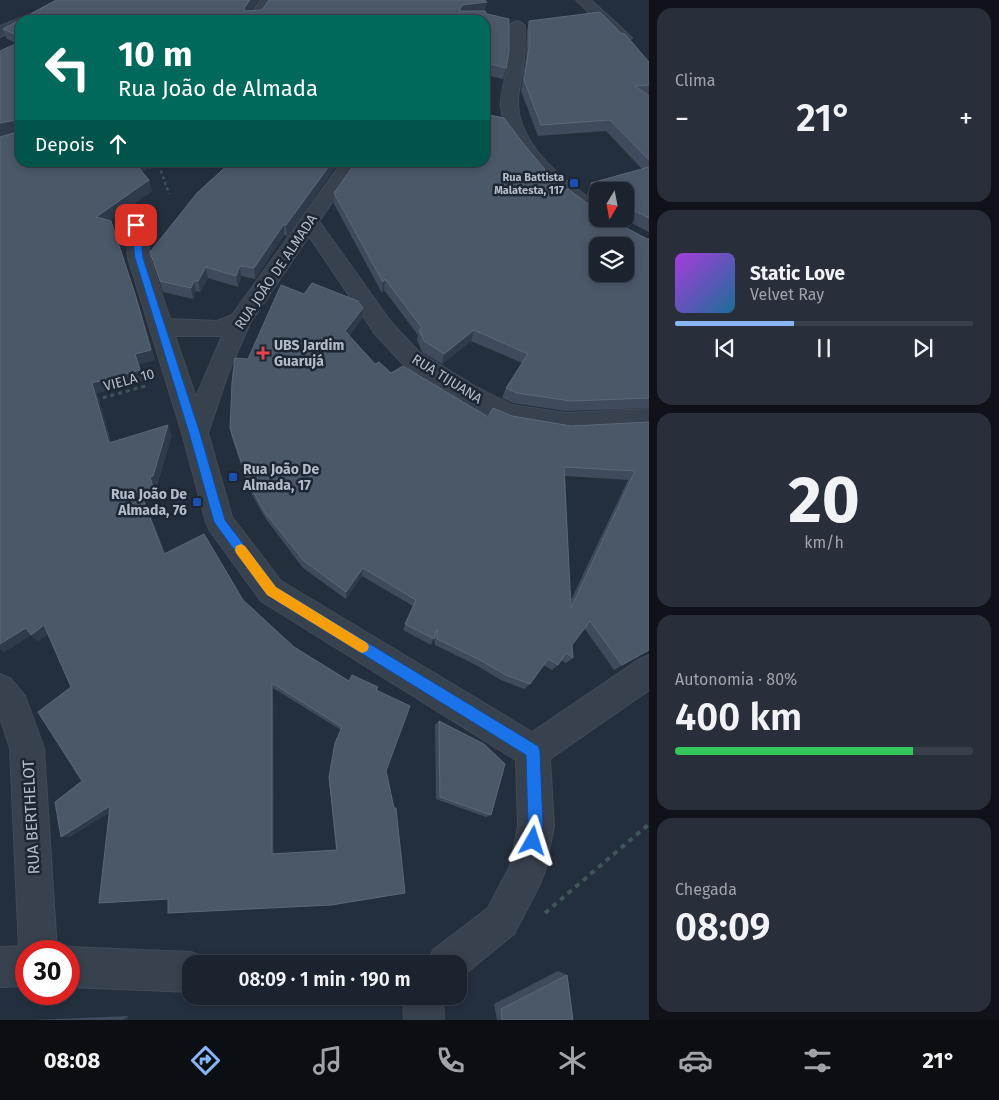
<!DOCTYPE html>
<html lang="pt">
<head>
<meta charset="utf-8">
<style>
  :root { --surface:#1b232e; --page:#282f3a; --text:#f1f3f6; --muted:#a0a4aa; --line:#39404a; --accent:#8ab4f8 }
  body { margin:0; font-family:"Fira Sans",sans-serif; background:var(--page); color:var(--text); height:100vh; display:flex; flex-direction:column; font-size:19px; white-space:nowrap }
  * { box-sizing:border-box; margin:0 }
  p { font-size:16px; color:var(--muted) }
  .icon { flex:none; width:28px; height:28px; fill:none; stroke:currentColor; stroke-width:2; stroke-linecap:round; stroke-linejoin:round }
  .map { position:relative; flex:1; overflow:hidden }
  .drawer { display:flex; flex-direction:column; gap:8px; padding:8px; background:#0f1319; width:350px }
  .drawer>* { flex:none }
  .hud { position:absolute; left:15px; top:15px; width:475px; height:152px; border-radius:15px; box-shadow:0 2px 8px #0003,0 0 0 1px var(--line); background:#00695c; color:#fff; overflow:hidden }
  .needle { width:32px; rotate:190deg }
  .tools { position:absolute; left:589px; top:182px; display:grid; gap:10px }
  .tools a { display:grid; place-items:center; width:45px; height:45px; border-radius:10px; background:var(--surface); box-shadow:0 2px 8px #0003,0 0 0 1px var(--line); font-size:25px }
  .speed { position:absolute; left:15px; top:940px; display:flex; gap:10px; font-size:25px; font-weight:700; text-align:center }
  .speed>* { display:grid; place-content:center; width:65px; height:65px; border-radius:50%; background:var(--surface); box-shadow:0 2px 8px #0003,0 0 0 1px var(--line); line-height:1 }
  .speed .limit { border:8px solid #d22; background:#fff; color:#111 }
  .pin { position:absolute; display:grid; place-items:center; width:42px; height:42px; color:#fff; margin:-21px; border-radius:10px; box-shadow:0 2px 8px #0006 }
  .me { position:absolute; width:55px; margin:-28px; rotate:6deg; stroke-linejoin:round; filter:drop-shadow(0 0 4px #0008) }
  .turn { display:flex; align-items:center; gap:18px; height:105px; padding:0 20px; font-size:22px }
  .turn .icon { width:65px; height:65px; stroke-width:2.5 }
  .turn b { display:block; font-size:35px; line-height:42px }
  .then { display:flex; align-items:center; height:48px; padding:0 20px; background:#0003; gap:10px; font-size:19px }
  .big { font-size:38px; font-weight:600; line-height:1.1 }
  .drawer .tile { flex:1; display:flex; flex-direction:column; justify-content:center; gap:8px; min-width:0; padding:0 18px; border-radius:15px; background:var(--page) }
  .drawer .dial { align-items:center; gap:0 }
  .dial b { font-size:65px; line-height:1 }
  .song { display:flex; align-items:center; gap:15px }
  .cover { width:60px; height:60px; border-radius:8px; background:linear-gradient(135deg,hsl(280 70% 55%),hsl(200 70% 35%)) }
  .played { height:5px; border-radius:2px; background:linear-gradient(90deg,var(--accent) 40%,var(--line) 40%) }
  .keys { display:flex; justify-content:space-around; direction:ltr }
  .heat { display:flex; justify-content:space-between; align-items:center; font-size:28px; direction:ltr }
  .charge { height:8px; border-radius:4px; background:linear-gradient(90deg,#34c759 80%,var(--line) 0) }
  .trip { position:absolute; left:182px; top:955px; width:285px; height:50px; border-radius:15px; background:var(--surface); box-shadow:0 2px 8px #0003,0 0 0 1px var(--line); font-weight:600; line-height:50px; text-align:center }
  .tab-bar { display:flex; height:80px; justify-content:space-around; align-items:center; background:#0b0e12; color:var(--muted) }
  .tab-bar .icon { width:35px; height:35px }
  .tab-bar .active { color:var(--accent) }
  .tab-bar b { font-size:22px; color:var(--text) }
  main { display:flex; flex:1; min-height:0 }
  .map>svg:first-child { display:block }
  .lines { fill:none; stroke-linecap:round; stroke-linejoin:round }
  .minor-casing { stroke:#414a57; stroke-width:2 }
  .tertiary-casing { stroke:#414a57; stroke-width:2 }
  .path-far3 { stroke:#3f5557; stroke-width:2; stroke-dasharray:2.5 2.5; stroke-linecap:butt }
  .path-far2 { stroke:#3f5557; stroke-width:2.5; stroke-dasharray:3 3; stroke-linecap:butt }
  .path-far1 { stroke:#3f5557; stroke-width:3; stroke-dasharray:4 4; stroke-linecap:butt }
  .path { stroke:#3f5557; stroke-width:4; stroke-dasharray:5 5; stroke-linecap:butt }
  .minor { fill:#38414e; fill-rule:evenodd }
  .tertiary { fill:#38414e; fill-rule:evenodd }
  .wall { fill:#3f4b5c; fill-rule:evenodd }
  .shaded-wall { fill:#2f3b4b }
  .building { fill:#4b5868; stroke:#5c6777; fill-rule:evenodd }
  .route { fill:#1a73e8; stroke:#114b97 }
  .slow { fill:#f59e0b }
  .transit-dot { fill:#1a4fb4; stroke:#1d2633; stroke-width:2 }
  .health-dot { fill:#e0444e; stroke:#1d2633; stroke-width:2 }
  .labels { text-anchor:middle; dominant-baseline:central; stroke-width:5; stroke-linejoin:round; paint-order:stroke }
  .far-poi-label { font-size:11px; font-weight:bold; fill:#b4bcc9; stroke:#1d2633; text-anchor:end }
  .street-label { font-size:14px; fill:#b4bcc9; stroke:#1d2633 }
  .poi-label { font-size:14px; font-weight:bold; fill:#b4bcc9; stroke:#1d2633; text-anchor:start }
  .near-street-label { font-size:16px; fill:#b4bcc9; stroke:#1d2633 }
</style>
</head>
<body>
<main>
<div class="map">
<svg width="649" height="1020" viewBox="0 0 649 1020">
  <rect width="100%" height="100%" fill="#242f3e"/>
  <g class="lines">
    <g class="minor-casing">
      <g id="minor">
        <path d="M 261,0 L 275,0 L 261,20 L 247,20 Z"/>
        <path d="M 576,0 L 591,0 L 629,35 L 632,38 L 629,41 L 619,41 Z"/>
        <path d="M 20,18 L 26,20 L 20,20 L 20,28 L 0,37 L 0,26 Z"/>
        <path d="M 517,21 L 522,23 L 525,26 C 525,40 525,54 523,68 C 522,79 518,90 518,102 C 518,146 565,182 598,204 L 598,219 L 604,219 L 598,220 L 591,218 C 554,192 506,155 501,107 C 500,94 505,81 507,68 C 509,55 509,40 509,26 L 512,23 Z"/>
        <path d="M 342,162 L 361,162 L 319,221 L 391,322 L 419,352 L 478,388 L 512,405 L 566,413 L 649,409 L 649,429 L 566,433 L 508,424 L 460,402 L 403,364 L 375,334 L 309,236 L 250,323 L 229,371 L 208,433 L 232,517 L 281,581 L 532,732 L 638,660 L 649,655 L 649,690 L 550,759 L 554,826 L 545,871 L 540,884 L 514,934 L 459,979 L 459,964 L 428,964 L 433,950 L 488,908 L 510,866 L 518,826 L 516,760 L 261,601 L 210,531 L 206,522 L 182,433 L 128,258 L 126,225 L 129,220 L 136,219 L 143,220 L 146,225 L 150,258 L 170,319 L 217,321 L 232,315 ZM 175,336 L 222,336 L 196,397 Z"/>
        <path d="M 0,674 L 11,679 L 25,696 L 44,748 L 57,951 L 26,951 L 26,966 L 19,951 L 10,748 L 0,718 Z"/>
      </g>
    </g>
    <g class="tertiary-casing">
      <g id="tertiary">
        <path d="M 26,946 L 38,951 L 26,951 L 26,986 L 0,987 L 0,947 Z"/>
        <path d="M 69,947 L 191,952 L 205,958 L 207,964 L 191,964 L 191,992 L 69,987 L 69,951 L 60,951 Z"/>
        <path d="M 403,996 L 443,996 L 444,1020 L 404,1020 Z"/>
      </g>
    </g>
    <path class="path-far3" d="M 158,162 L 160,166"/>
    <path class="path-far2" d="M 159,165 L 169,194"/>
    <path class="path-far1" d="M 95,400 L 149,385"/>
    <path class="path" d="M 545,913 L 649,824"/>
    <use href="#minor" class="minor"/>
    <use href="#tertiary" class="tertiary"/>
  </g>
  <g class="wall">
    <path d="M 56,0 L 259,0 L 251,11 L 485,12 L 506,68 L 503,79 L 485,75 L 485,20 L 20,20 L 20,162 L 175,162 L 141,171 L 149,180 L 152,191 L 109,221 L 139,305 L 155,360 L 139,364 L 144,380 L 97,393 L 111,442 L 172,435 L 157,485 L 154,486 L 158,498 L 145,502 L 165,553 L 243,600 L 294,647 L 349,681 L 378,687 L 377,691 L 386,771 L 405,893 L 168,899 L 110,812 L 69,837 L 82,781 L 71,687 L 48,634 L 38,641 L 31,635 L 4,652 L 0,649 L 0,137 L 17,132 L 0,136 L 17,43 L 7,39 L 3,29 ZM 273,688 L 341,730 L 329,780 L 336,850 L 274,854 Z"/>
    <path d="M 529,21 L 649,62 L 649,232 L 623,219 L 625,219 L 625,191 L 598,191 L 598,201 L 587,194 L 591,183 L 642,169 L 606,131 L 538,136 L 521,91 L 526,58 L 527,32 Z"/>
    <path d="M 526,147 L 563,191 L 598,219 L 649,239 L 649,408 L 566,411 L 513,403 L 502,398 L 506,388 L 522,363 L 471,341 L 442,364 L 422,352 L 417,340 L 418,335 L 384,290 L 382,293 L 334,204 L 334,193 Z"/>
    <path d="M 231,162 L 339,162 L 287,236 L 284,235 L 255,279 L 241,276 L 238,287 L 208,278 L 200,292 L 196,291 L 193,299 L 163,292 L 150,252 Z"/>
    <path d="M 362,318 L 349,336 L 375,364 L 391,373 L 488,417 L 512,416 L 571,426 L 649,422 L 649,650 L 614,670 L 585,629 L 572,645 L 573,658 L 566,663 L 561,660 L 558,665 L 552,670 L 543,665 L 530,684 L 524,689 L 501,680 L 476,665 L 435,645 L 434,637 L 431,645 L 403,630 L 413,606 L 362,576 L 346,599 L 303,568 L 266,519 L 250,491 L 232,438 L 230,428 L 248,359 ZM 565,476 L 628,480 L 570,602 Z"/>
    <path d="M 439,721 L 491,815 L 486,817 L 436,799 L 435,725 Z"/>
    <path d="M 558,971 L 567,975 L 573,1020 L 497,1020 L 494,1004 Z"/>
    <path d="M 128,1016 L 127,1020 L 32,1020 Z"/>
  </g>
  <g class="shaded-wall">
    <path d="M 250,0 L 259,0 L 245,19 L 244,8 Z"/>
    <path d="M 487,2 L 485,12 L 459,11 L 462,5 Z"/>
    <path d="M 17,120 L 20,131 L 0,136 L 0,123 Z"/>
    <path d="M 133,162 L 175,162 L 136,172 Z"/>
    <path d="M 332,162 L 339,162 L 287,236 L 286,225 Z"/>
    <path d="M 149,180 L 152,191 L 100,228 L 96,217 Z"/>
    <path d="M 284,224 L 284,235 L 255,279 L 254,268 Z"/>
    <path d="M 240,266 L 241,276 L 238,287 L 236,276 Z"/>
    <path d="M 206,267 L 208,278 L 200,292 L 198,281 Z"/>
    <path d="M 385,279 L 384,290 L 382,293 L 383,282 Z"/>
    <path d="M 194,281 L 196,291 L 193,299 L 191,288 Z"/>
    <path d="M 135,294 L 155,360 L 139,364 L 144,380 L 97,393 L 114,452 L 109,443 L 92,383 L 135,354 Z"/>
    <path d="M 363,308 L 362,318 L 344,342 L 345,331 Z"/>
    <path d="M 474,330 L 471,341 L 442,364 L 444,354 Z"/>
    <path d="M 168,425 L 172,435 L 157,485 L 154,486 L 158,498 L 145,502 L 168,561 L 164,554 L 141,494 L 150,477 Z"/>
    <path d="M 363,568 L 362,576 L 346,599 L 346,592 Z"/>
    <path d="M 44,625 L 52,631 L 38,641 L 31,635 L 4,652 L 0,649 L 0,644 L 26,628 Z"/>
    <path d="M 272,683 L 273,688 L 274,854 L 272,854 Z"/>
    <path d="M 110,806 L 117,808 L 69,837 L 61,837 Z"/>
    <path d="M 128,1016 L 127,1020 L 122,1020 Z"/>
  </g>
  <g class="building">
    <path d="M 56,0 L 250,0 L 244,8 L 245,11 L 262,10 L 269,0 L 484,0 L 487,2 L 462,5 L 459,11 L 485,11 L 487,14 L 509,19 L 509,52 L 506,68 L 485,63 L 485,20 L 20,20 L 20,36 L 3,29 Z"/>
    <path d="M 600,12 L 621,33 L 625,34 L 649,62 L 649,85 L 635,86 L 649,96 L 649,160 L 610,120 L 541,125 L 524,80 L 529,48 L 529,21 Z"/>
    <path d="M 20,42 L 20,162 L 134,162 L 149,180 L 96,217 L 111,221 L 135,294 L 151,350 L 135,354 L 140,370 L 92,383 L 109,443 L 168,425 L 153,476 L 150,477 L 154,490 L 141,494 L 164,554 L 204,534 L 243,600 L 294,647 L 349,681 L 352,675 L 378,687 L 376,690 L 410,706 L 386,771 L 394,808 L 396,808 L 405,893 L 331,905 L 168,913 L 168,899 L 99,903 L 110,806 L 61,837 L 55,802 L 82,781 L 38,712 L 71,687 L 44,625 L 31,635 L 26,628 L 0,644 L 0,137 L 17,132 L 17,120 L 0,123 L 0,51 ZM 272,683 L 342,727 L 335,743 L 329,777 L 337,850 L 272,854 Z"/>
    <path d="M 485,114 L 504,118 L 526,147 L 563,191 L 568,189 L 598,211 L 598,219 L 610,219 L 647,239 L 649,239 L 649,398 L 571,401 L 517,393 L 506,388 L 528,354 L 474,330 L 444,354 L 424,341 L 419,330 L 422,328 L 385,279 L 383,282 L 334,193 L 356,162 L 485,162 ZM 598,246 L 625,246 L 625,274 L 598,274 Z"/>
    <path d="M 231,162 L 332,162 L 286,225 L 284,224 L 254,268 L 240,266 L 236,276 L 206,267 L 198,281 L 194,281 L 191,288 L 160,281 L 150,252 L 197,193 Z"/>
    <path d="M 649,167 L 649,218 L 625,206 L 625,191 L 603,191 L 591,183 Z"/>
    <path d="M 312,283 L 358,301 L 363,308 L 345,331 L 375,364 L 379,362 L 391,373 L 403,366 L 488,417 L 493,408 L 512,416 L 571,426 L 649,422 L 649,650 L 622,665 L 590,621 L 572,645 L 573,658 L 566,653 L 558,665 L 548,659 L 530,684 L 506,675 L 480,660 L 437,639 L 437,629 L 434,639 L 405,624 L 416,600 L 363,568 L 346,592 L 303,560 L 264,511 L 248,482 L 230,428 L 232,382 L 235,358 L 248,359 L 281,285 L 304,294 ZM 564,467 L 635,471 L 571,608 Z"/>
    <path d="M 439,721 L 484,744 L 505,764 L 491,815 L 440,797 Z"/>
    <path d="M 567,975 L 573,1020 L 502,1020 L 501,1009 Z"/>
  </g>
  <path class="route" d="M 136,222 L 140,225 L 143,258 L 200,433 L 225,520 L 276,587 L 538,746 L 540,751 L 543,826 L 538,847 L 533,849 L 528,847 L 526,841 L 528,826 L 526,755 L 267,595 L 214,522 L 189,433 L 135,258 L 131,225 Z"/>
  <path class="slow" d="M 241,544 L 245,546 L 276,587 L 367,643 L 369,647 L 367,651 L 362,653 L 358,651 L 267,595 L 236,553 L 235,550 L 236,546 Z"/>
  <g class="transit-dot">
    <rect x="569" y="178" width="10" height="10" rx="2.5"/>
    <rect x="228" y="472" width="10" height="10" rx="2.5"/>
    <rect x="192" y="497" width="10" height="10" rx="2.5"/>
  </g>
  <path class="health-dot" d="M260.5 345.5h5v5h5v5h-5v5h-5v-5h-5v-5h5z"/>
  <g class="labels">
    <g class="far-poi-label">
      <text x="564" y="177">Rua Battista<tspan x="564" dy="13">Malatesta, 117</tspan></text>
    </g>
    <g class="street-label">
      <text transform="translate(276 272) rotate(-56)">RUA JOÃO DE ALMADA</text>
      <text transform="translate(447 379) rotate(32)">RUA TIJUANA</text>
      <text transform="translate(129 380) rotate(-15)">VIELA 10</text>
    </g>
    <g class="poi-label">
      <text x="274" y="345">UBS Jardim<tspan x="274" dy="16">Guarujá</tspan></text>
      <text x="243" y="469">Rua João De<tspan x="243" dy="16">Almada, 17</tspan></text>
      <text x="187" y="494" text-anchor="end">Rua João De<tspan x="187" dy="16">Almada, 76</tspan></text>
    </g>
    <g class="near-street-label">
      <text transform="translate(31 817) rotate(-93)">RUA BERTHELOT</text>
    </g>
  </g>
</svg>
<div class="tools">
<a><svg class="needle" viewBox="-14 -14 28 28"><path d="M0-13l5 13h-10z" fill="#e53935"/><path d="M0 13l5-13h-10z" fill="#a0a4aa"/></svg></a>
<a><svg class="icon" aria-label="layers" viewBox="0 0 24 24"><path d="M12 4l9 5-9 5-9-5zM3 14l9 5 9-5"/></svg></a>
</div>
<div class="speed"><div class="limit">30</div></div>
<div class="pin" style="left:136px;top:225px;background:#d93025"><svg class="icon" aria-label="arrive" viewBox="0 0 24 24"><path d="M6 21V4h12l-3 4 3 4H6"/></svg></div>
<svg class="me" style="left:533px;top:841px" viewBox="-20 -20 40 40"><path d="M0-17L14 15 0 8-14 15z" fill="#1a73e8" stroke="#fff" stroke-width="4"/></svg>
<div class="trip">08:09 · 1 min · 190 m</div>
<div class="hud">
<div class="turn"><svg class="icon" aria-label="left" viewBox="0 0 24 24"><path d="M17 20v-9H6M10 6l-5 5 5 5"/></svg><div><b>10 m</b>Rua João de Almada</div></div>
<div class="then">Depois<svg class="icon" aria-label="ahead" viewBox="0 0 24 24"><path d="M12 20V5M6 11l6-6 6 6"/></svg></div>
</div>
</div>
<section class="drawer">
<div class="tile"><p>Clima</p>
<div class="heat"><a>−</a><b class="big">21°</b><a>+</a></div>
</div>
<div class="tile">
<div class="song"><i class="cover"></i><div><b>Static Love</b><p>Velvet Ray</p></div></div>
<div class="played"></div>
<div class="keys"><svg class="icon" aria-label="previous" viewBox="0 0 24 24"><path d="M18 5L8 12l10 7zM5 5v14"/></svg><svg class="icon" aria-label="pause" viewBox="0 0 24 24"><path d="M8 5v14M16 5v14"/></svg><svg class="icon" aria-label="next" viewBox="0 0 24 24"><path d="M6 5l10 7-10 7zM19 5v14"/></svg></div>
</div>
<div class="tile dial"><b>20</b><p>km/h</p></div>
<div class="tile"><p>Autonomia · 80%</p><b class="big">400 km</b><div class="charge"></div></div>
<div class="tile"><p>Chegada</p><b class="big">08:09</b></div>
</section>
</main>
<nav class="tab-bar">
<b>08:08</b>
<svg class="icon active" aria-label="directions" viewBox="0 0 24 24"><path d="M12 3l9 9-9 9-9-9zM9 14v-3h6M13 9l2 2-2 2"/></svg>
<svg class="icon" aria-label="music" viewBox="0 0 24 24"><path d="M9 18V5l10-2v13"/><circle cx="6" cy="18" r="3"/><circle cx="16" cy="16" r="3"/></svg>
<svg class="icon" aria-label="phone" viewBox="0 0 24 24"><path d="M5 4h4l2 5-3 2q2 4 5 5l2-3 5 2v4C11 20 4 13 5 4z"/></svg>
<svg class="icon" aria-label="climate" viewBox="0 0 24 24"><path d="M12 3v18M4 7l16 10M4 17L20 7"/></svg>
<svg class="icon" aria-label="car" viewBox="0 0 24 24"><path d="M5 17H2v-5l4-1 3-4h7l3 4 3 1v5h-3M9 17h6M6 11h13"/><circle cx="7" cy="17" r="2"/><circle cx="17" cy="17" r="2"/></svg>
<svg class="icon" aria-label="filters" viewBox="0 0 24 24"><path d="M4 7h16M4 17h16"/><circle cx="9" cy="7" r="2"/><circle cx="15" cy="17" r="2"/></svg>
<b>21°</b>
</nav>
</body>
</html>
